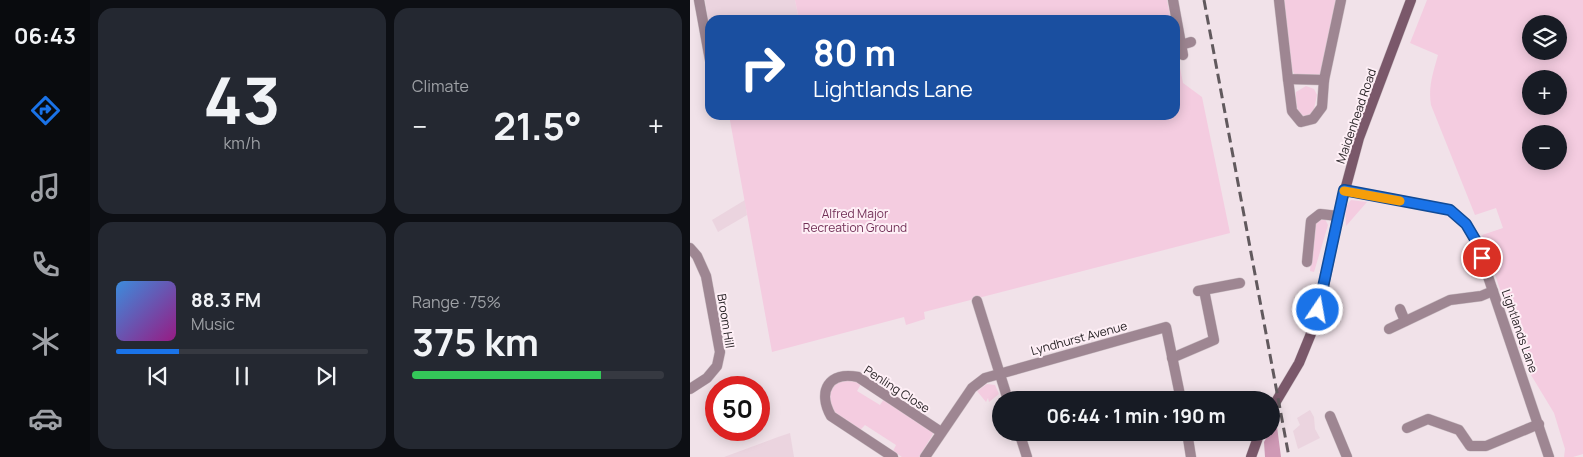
<!DOCTYPE html>
<html lang="en">
<head>
<meta charset="utf-8">
<style>
  :root { --surface:#171b24; --page:#242831; --text:#f1f3f6; --muted:#9ea1a6; --line:#363941; --accent:#1a73e8 }
  body { margin:0; font-family:Manrope,sans-serif; background:var(--page); color:var(--text); height:100vh; display:flex; flex-direction:column; font-size:19px; white-space:nowrap }
  * { box-sizing:border-box; margin:0 }
  p { font-size:16px; color:var(--muted) }
  .icon { flex:none; width:28px; height:28px; fill:none; stroke:currentColor; stroke-width:2; stroke-linecap:round; stroke-linejoin:round }
  .map { position:relative; flex:1; overflow:hidden }
  .drawer { display:flex; flex-direction:column; gap:8px; padding:8px; background:#0d0f14; width:600px }
  .drawer>* { flex:none }
  .guide { position:absolute; left:15px; top:15px; width:475px; height:105px; border-radius:15px; box-shadow:0 2px 12px #0003; background:#1a4fa0; color:#fff; overflow:hidden }
  .controls { position:absolute; left:832px; top:15px; display:grid; gap:10px }
  .controls a { display:grid; place-items:center; width:45px; height:45px; border-radius:50%; background:var(--surface); box-shadow:0 2px 12px #0003; font-size:25px }
  .speed { position:absolute; left:15px; top:376px; display:flex; gap:10px; font-size:25px; font-weight:700; text-align:center }
  .speed>* { display:grid; place-content:center; width:65px; height:65px; border-radius:50%; background:var(--surface); box-shadow:0 2px 12px #0003; line-height:1 }
  .speed .limit { border:8px solid #d22; background:#fff; color:#111 }
  .pin { position:absolute; display:grid; place-items:center; width:42px; height:42px; color:#fff; margin:-21px; border:2px solid #fff; border-radius:50%; box-shadow:0 1px 5px #0007 }
  .me { position:absolute; width:55px; margin:-28px; rotate:12deg; stroke-linejoin:round; filter:drop-shadow(0 0 4px #0008) }
  .turn { display:flex; align-items:center; gap:18px; height:105px; padding:0 25px; font-size:22px }
  .turn .icon { width:65px; height:65px; stroke-width:2.5 }
  .turn b { display:block; font-size:35px; line-height:42px }
  .big { font-size:38px; font-weight:700; line-height:1.1 }
  .drawer .card { flex:1; display:flex; flex-direction:column; justify-content:center; gap:8px; min-width:0; padding:0 18px; border-radius:15px; background:var(--page) }
  .drawer .dial { align-items:center; gap:0 }
  .dial b { font-size:65px; line-height:1 }
  .song { display:flex; align-items:center; gap:15px }
  .cover { width:60px; height:60px; border-radius:8px; background:linear-gradient(135deg,hsl(210 70% 55%),hsl(310 70% 35%)) }
  .played { height:5px; border-radius:2px; background:linear-gradient(90deg,var(--accent) 25%,var(--line) 25%) }
  .keys { display:flex; justify-content:space-around; direction:ltr }
  .heat { display:flex; justify-content:space-between; align-items:center; font-size:28px; direction:ltr }
  .charge { height:8px; border-radius:4px; background:linear-gradient(90deg,#34c759 75%,var(--line) 0) }
  .drawer .tiles { flex:1; display:grid; gap:8px; grid-template-columns:repeat(2,1fr) }
  .trip { position:absolute; left:302px; top:391px; width:288px; height:50px; border-radius:25px; background:var(--surface); box-shadow:0 2px 12px #0003; font-weight:700; line-height:50px; text-align:center }
  main { display:flex; flex:1; min-height:0 }
  .tabs { display:flex; flex-direction:column; width:90px; justify-content:space-around; align-items:center; background:#090b0e; color:var(--muted) }
  .tabs .icon { width:35px; height:35px }
  .tabs .selected { color:var(--accent) }
  .tabs b { font-size:22px; color:var(--text) }
  .map>svg:first-child { display:block }
  .built { fill:#ebd4df }
  .green { fill:#f4cce0; fill-rule:evenodd }
  .forest { fill:#cf99b5 }
  .lines { fill:none; stroke-linecap:round; stroke-linejoin:round }
  .street-casing { stroke:#cdc0c6; stroke-width:11 }
  .secondary-casing { stroke:#cdc0c6; stroke-width:11 }
  .street { stroke:#9e8692; stroke-width:10 }
  .secondary { stroke:#7a586a; stroke-width:10 }
  .rail { stroke:#61595d; stroke-width:3; stroke-dasharray:10 5; stroke-linecap:butt }
  .route-casing { stroke:#114b97; stroke-width:12 }
  .route { stroke:#1a73e8; stroke-width:9 }
  .slow { stroke:#f59e0b; stroke-width:9 }
  .labels { text-anchor:middle; dominant-baseline:central; stroke-width:4; stroke-linejoin:round; paint-order:stroke }
  .street-label { font-size:12px; fill:#292427; stroke:#feeff6 }
  .park-label { font-size:12px; fill:#723057; stroke:#feeff6 }
</style>
</head>
<body>
<main>
<nav class="tabs">
<b>06:43</b>
<svg class="icon selected" aria-label="directions" viewBox="0 0 24 24"><path d="M12 3l9 9-9 9-9-9zM9 14v-3h6M13 9l2 2-2 2"/></svg>
<svg class="icon" aria-label="music" viewBox="0 0 24 24"><path d="M9 18V5l10-2v13"/><circle cx="6" cy="18" r="3"/><circle cx="16" cy="16" r="3"/></svg>
<svg class="icon" aria-label="phone" viewBox="0 0 24 24"><path d="M5 4h4l2 5-3 2q2 4 5 5l2-3 5 2v4C11 20 4 13 5 4z"/></svg>
<svg class="icon" aria-label="climate" viewBox="0 0 24 24"><path d="M12 3v18M4 7l16 10M4 17L20 7"/></svg>
<svg class="icon" aria-label="car" viewBox="0 0 24 24"><path d="M5 17H2v-5l4-1 3-4h7l3 4 3 1v5h-3M9 17h6M6 11h13"/><circle cx="7" cy="17" r="2"/><circle cx="17" cy="17" r="2"/></svg>
</nav>
<section class="drawer">
<div class="tiles">
<div class="card dial"><b>43</b><p>km/h</p></div>
<div class="card"><p>Climate</p>
<div class="heat"><a>−</a><b class="big">21.5°</b><a>+</a></div>
</div>
<div class="card">
<div class="song"><i class="cover"></i><div><b>88.3 FM</b><p>Music</p></div></div>
<div class="played"></div>
<div class="keys"><svg class="icon" aria-label="previous" viewBox="0 0 24 24"><path d="M18 5L8 12l10 7zM5 5v14"/></svg><svg class="icon" aria-label="pause" viewBox="0 0 24 24"><path d="M8 5v14M16 5v14"/></svg><svg class="icon" aria-label="next" viewBox="0 0 24 24"><path d="M6 5l10 7-10 7zM19 5v14"/></svg></div>
</div>
<div class="card"><p>Range · 75%</p><b class="big">375 km</b><div class="charge"></div></div>
</div>
</section>
<div class="map">
<svg width="893" height="457" viewBox="0 0 893 457">
  <rect width="100%" height="100%" fill="#f1e2e9"/>
  <g class="built">
    <path d="M 15,0 L 105,0 L 109,20 L 20,20 L 20,33 Z"/>
    <path d="M 55,200 L 57,215 L 28,232 L 22,220 Z"/>
    <path d="M 620,410 L 624,417 L 625,429 L 630,438 L 608,449 L 603,431 L 610,425 L 607,418 Z"/>
    <path d="M 100,433 L 104,457 L 34,457 L 88,437 Z"/>
  </g>
  <g class="green">
    <path d="M 105,0 L 477,0 L 481,20 L 109,20 Z"/>
    <path d="M 592,0 L 648,0 L 631,75 L 605,75 L 602,70 Z"/>
    <path d="M 737,0 L 893,0 L 893,454 L 883,457 L 874,457 L 875,449 L 864,413 L 835,365 L 792,235 L 813,228 L 806,208 L 785,215 L 741,105 C 738,87 743,73 748,55 L 720,43 ZM 841,24 L 869,24 L 869,51 L 841,51 ZM 841,79 L 869,79 L 869,106 L 841,106 ZM 841,134 L 869,134 L 869,161 L 841,161 Z"/>
    <path d="M 485,43 L 493,83 L 512,97 L 540,233 L 234,312 L 235,319 L 216,325 L 214,317 L 82,352 L 39,115 L 485,115 Z"/>
    <path d="M 616,86 L 624,89 L 627,95 L 623,114 L 614,118 C 606,112 606,102 606,92 Z"/>
    <path d="M 661,200 L 677,202 L 656,226 L 655,207 Z"/>
    <path d="M 635,219 L 638,225 L 624,272 L 620,271 L 625,225 L 629,220 Z"/>
    <path d="M 164,380 L 171,384 L 167,391 L 190,405 L 194,399 L 241,428 L 243,434 L 229,457 L 212,457 L 203,451 L 206,445 L 175,425 L 170,430 L 142,413 L 137,405 C 140,383 143,382 164,380 Z"/>
    <path d="M 297,384 L 305,385 L 309,394 L 299,402 L 298,398 L 296,402 L 287,391 Z"/>
  </g>
  <path class="forest" d="M 586,419 L 591,457 L 575,457 L 574,442 L 579,433 L 581,432 L 581,428 Z"/>
  <g class="lines">
    <g class="street-casing">
      <g id="street">
        <path d="M 9,0 L 20,60"/>
        <path d="M 483,0 L 493,55"/>
        <path d="M 589,0 L 598,79 L 634,80 L 651,0"/>
        <path d="M 491,45 L 501,42"/>
        <path d="M 598,79 L 602,111 L 611,122 L 623,119 L 632,107 L 634,80"/>
        <path d="M 654,190 L 760,210 L 776,224 L 786,241 L 859,457"/>
        <path d="M 0,248 L 7,256 L 16,276 L 30,352 L 27,366 L 17,378 L 0,389"/>
        <path d="M 617,262 L 621,221 L 630,214 L 648,216"/>
        <path d="M 508,291 L 550,283"/>
        <path d="M 287,301 L 318,400"/>
        <path d="M 710,309 L 715,321"/>
        <path d="M 699,329 L 760,300 L 791,296 L 803,291"/>
        <path d="M 482,358 L 524,340 L 514,290"/>
        <path d="M 640,416 L 657,457"/>
        <path d="M 717,428 L 738,419 L 769,430 L 780,446 L 796,446 L 849,424"/>
        <path d="M 329,432 L 337,457"/>
        <path d="M 497,432 L 501,457"/>
        <path d="M 203,457 L 141,416 C 127,391 139,371 168,377 L 251,432"/>
        <path d="M 235,457 L 282,388 L 295,378 L 476,327 L 491,400"/>
      </g>
    </g>
    <g class="secondary-casing">
      <g id="secondary">
        <path d="M 581,410 L 609,363 L 627,319 L 648,216 L 669,138 L 721,0"/>
        <path d="M 561,457 L 570,432"/>
      </g>
    </g>
    <use href="#street" class="street"/>
    <use href="#secondary" class="secondary"/>
    <path class="rail" d="M 514,0 L 599,457"/>
  </g>
  <g class="lines">
    <g class="route-casing">
      <path id="route" d="M 628,310 L 654,190 L 760,210 L 776,224 L 786,241 L 792,258"/>
    </g>
    <use href="#route" class="route"/>
    <path class="slow" d="M 654,191 L 710,201"/>
  </g>
  <g class="labels">
    <g class="street-label">
      <text transform="translate(666 116) rotate(-71)">Maidenhead Road</text>
      <text transform="translate(36 321) rotate(81)">Broom Hill</text>
      <text transform="translate(830 331) rotate(71)">Lightlands Lane</text>
      <text transform="translate(389 338) rotate(-15)">Lyndhurst Avenue</text>
      <text transform="translate(207 389) rotate(33)">Penling Close</text>
    </g>
    <g class="park-label">
      <text x="165" y="213">Alfred Major<tspan x="165" dy="14">Recreation Ground</tspan></text>
    </g>
  </g>
</svg>
<div class="controls">
<a><svg class="icon" aria-label="layers" viewBox="0 0 24 24"><path d="M12 4l9 5-9 5-9-5zM3 14l9 5 9-5"/></svg></a>
<a>+</a>
<a>−</a>
</div>
<div class="speed"><div class="limit">50</div></div>
<div class="pin" style="left:792px;top:258px;background:#d93025"><svg class="icon" aria-label="arrive" viewBox="0 0 24 24"><path d="M6 21V4h12l-3 4 3 4H6"/></svg></div>
<svg class="me" style="left:628px;top:310px" viewBox="-20 -20 40 40"><circle r="17" fill="#1a73e8" stroke="#fff" stroke-width="3"/><path d="M0-11L8 9 0 5-8 9z" fill="#fff"/></svg>
<div class="trip">06:44 · 1 min · 190 m</div>
<div class="guide">
<div class="turn"><svg class="icon" aria-label="right" viewBox="0 0 24 24"><path d="M7 20v-9h11M14 6l5 5-5 5"/></svg><div><b>80 m</b>Lightlands Lane</div></div>
</div>
</div>
</main>
</body>
</html>
